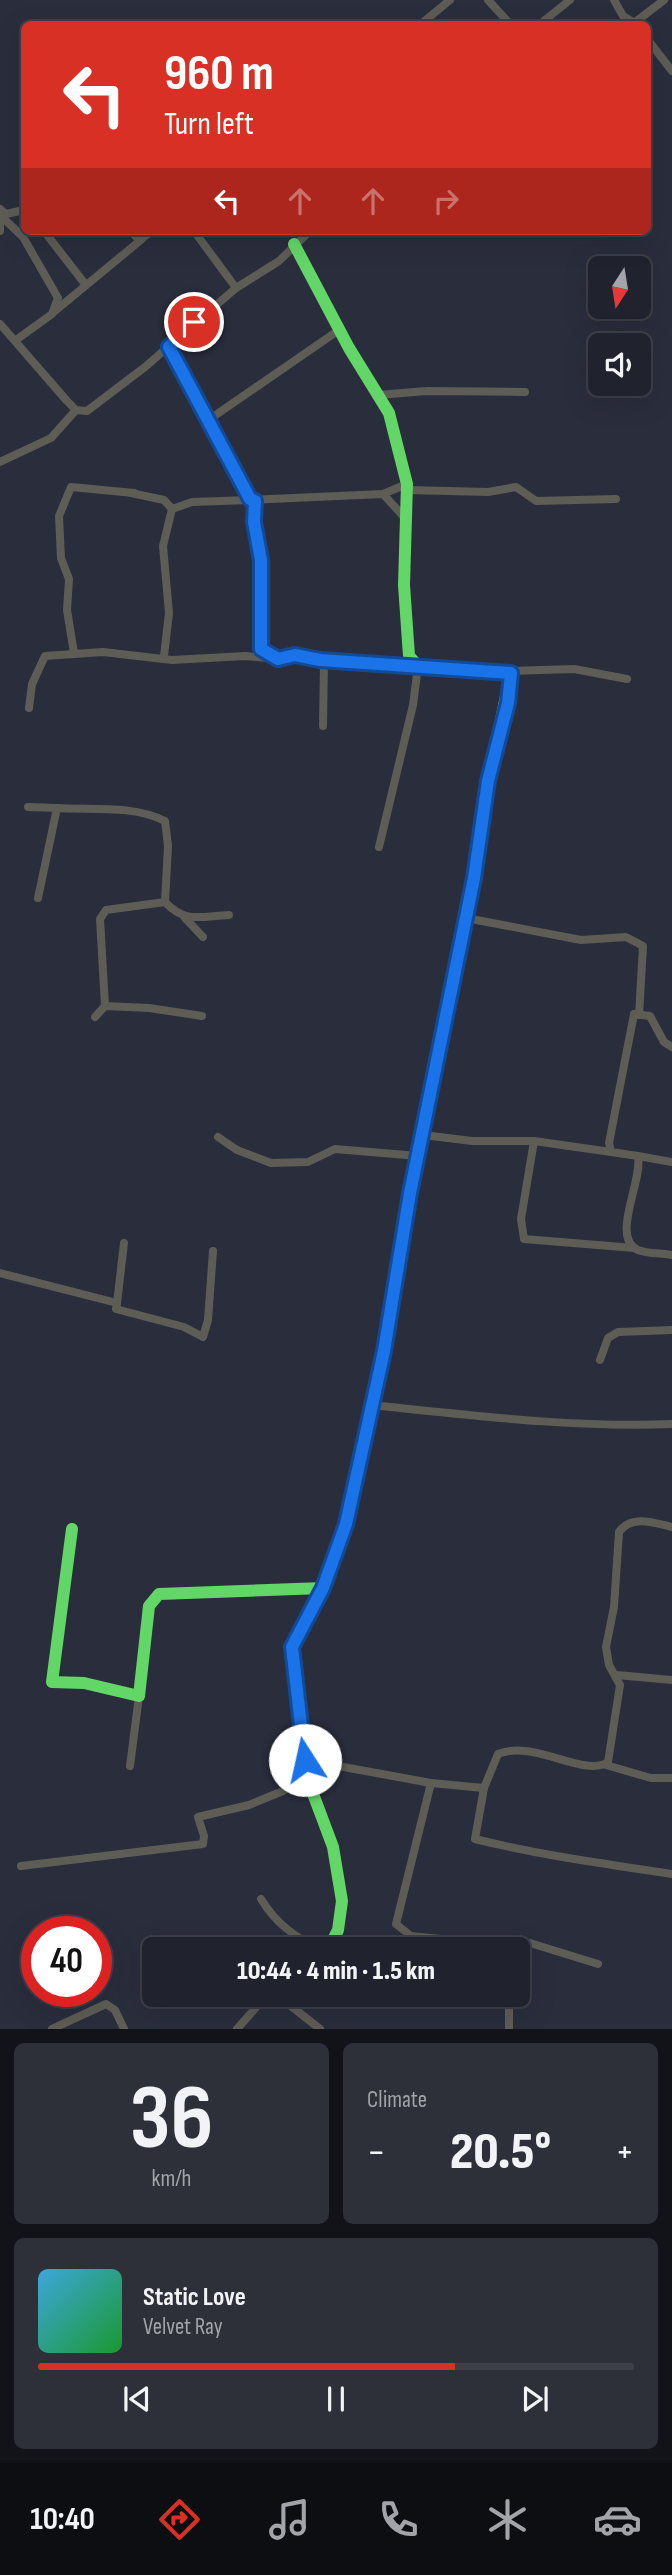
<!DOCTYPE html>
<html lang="en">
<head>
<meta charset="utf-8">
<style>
  :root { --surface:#20222d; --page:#2d2f39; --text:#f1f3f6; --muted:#a2a4aa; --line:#3d3f49; --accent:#d93025 }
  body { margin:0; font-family:"Sofia Sans Condensed",sans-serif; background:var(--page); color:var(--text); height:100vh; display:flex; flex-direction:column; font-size:26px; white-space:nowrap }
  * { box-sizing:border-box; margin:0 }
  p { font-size:23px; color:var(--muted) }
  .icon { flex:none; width:38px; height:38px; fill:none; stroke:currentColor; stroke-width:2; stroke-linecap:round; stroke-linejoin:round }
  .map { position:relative; height:2029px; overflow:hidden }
  .details { display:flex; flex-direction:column; gap:14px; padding:14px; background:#121319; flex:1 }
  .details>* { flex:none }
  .hud { position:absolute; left:21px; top:21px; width:630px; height:214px; border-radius:10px; box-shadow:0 7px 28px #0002,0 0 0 2px var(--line); background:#d93025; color:#fff; overflow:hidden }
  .needle { width:46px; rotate:192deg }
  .fabs { position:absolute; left:588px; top:256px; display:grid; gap:14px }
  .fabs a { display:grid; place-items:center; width:63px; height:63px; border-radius:10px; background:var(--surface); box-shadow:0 7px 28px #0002,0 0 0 2px var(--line); font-size:35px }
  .speed { position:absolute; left:21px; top:1916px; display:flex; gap:14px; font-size:35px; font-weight:700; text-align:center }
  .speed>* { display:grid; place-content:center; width:91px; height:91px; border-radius:50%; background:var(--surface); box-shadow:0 7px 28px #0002,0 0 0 2px var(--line); line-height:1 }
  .speed .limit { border:10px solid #d22; background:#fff; color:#111 }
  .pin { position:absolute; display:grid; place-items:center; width:60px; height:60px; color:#fff; margin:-30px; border:4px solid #fff; border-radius:50%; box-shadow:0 2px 7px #0007 }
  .me { position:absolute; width:77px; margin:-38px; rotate:350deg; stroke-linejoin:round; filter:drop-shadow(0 0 5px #0008) }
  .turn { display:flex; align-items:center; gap:24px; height:147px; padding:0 28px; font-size:32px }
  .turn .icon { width:91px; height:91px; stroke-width:2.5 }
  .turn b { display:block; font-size:49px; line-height:60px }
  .lanes { display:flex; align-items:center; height:66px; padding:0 28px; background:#0003; justify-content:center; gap:35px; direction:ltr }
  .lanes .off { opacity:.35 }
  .big { font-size:52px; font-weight:800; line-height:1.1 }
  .details .tile { flex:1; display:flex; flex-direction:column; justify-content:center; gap:10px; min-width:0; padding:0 24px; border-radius:10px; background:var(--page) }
  .details .dial { align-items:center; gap:0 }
  .dial b { font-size:91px; line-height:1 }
  .song { display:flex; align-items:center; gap:21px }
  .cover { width:84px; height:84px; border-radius:10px; background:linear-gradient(135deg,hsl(200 70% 55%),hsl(130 70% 35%)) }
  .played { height:7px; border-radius:4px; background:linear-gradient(90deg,var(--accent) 70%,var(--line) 70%) }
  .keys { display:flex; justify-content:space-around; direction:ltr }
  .heat { display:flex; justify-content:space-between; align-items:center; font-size:38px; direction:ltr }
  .details .tiles { flex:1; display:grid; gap:14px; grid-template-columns:1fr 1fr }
  .tile:last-child { grid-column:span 2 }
  .trip { position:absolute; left:142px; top:1937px; width:388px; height:70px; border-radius:10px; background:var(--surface); box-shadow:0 7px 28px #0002,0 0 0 2px var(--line); font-weight:800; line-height:70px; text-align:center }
  .tabs { display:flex; height:112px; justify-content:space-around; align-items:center; background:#0d0e12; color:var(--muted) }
  .tabs .icon { width:49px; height:49px }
  .tabs .active { color:var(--accent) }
  .tabs b { font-size:32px; color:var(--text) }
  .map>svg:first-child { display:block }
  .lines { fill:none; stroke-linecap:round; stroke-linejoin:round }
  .street { stroke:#5d5c55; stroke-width:8 }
  .fast { stroke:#63d668; stroke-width:12 }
  .slow { stroke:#ff974d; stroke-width:12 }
  .route-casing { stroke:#114b97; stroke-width:18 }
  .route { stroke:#1a73e8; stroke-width:12 }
</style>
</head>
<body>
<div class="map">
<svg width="672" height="2029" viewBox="0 0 672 2029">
  <rect width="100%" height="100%" fill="#2a2d3c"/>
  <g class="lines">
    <g class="street">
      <path d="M 488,0 L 510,24"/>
      <path d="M 614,0 L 623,16 L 636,24"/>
      <path d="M 634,23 L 664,0"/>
      <path d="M 421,24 L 450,0"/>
      <path d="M 540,24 L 570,0"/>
      <path d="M 648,40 L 672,71"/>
      <path d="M 0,209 L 6,214 L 24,210"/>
      <path d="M 0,215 L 23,237 L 58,298 L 52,314 L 16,340"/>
      <path d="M 0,217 L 0,231"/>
      <path d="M 44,231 L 85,284"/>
      <path d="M 131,231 L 139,240 L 153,231"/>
      <path d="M 194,231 L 236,288"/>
      <path d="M 55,311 L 142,239"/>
      <path d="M 0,324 L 67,401 L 76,410 L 87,411 L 145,367 L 236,288 L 279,261 L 310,231"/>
      <path d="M 169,347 L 250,500 L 383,494 L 405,518"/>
      <path d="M 378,395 L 427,391 L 525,392"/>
      <path d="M 207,421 L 339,330"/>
      <path d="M 0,462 L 51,438 L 76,410"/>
      <path d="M 407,490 L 488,492 L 516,487 L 536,501 L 616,499"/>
      <path d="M 131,493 L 164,500 L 172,509 L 163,546 L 169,613 L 164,656"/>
      <path d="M 383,494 L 407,484"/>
      <path d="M 255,501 L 254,522 L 261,560 L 261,649 L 276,658"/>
      <path d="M 172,509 L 192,502 L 250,500"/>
      <path d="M 74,653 L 67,610 L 69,579 L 61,558 L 59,516 L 71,487 L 134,493"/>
      <path d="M 505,671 L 574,669 L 627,679"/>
      <path d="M 29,708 L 32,684 L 45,656 L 103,652 L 172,660 L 245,656 L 278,659 L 295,655 L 320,660 L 416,665"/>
      <path d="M 323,726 L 324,661"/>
      <path d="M 28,807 L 57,808 L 38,898"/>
      <path d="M 57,808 C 93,810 133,805 165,821 L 168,846 L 165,902 L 106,910 L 100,919 L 105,1006"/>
      <path d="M 379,847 L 413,705 L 418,666"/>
      <path d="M 165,902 C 185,924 202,916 229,915"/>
      <path d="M 185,918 L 203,937"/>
      <path d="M 466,918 L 581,940 L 626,937 L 643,946 L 639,1015"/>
      <path d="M 95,1017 L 105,1006 L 149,1008 L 202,1016"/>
      <path d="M 672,1047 L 664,1042 L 650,1016 L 634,1014 L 609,1143 L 611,1152 L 638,1156 C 643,1181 610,1238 638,1250 C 648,1254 661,1253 672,1255"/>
      <path d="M 423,1135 L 472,1141 L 534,1141"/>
      <path d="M 218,1137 L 237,1150 L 271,1163 L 308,1162 L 335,1149 L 418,1156"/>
      <path d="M 611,1152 L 534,1141 L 521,1219 L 524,1239 L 634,1248"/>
      <path d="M 638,1156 L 672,1162"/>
      <path d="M 0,1273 L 117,1303 L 116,1309 L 184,1327 L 203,1337 L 208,1320 L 213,1251"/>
      <path d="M 117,1303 L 124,1243"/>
      <path d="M 600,1360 L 608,1338 L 618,1332 L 672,1330"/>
      <path d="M 370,1405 C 470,1415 571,1428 672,1424"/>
      <path d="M 617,1675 L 672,1680"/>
      <path d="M 305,1760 L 431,1783 L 396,1924 L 411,1936 L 512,1946 L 515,1950"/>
      <path d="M 606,1765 L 651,1778 L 672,1778"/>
      <path d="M 130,1766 L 139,1696"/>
      <path d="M 431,1783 L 484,1788 L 498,1754 C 534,1739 584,1778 608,1762 L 620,1685 L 609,1665 L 606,1647 L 614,1607 L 619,1532 C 631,1514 655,1523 672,1527"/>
      <path d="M 484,1788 L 475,1839 C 539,1855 606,1864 672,1874"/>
      <path d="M 21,1866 L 203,1844 L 204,1836 L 198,1817 L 249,1805 L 283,1791 L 307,1772"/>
      <path d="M 261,1899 C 277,1925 294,1936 321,1950"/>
      <path d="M 514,1949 L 530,1943 L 598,1964"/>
      <path d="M 277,1995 L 320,2029"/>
      <path d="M 509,1995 L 509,2029"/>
      <path d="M 52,2029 L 106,2004 L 115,2010 L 124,2029"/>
      <path d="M 237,2029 L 267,1995"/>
    </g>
    <g class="fast">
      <path d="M 294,244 L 349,348 L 389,413 L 407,484 L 404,585 L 409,656 L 418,666 L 511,673 L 488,781 L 472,887"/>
      <path d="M 72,1529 L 52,1682 L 84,1683 L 139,1696 L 149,1606 L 159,1594 L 323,1588"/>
      <path d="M 322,1950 L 332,1942 L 338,1930 L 342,1901 L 333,1847 L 309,1783 L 299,1729 L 293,1647 L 323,1588 L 346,1524 L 383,1356"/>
    </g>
    <path class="slow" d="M 383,1356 L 410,1193 L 472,887"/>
  </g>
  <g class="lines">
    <g class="route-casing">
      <path id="route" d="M 194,322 L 169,347 L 241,482 L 250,499 L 255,501 L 254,522 L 261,560 L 261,649 L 278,659 L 295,655 L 320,660 L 511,673 L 508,703 L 488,781 L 474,878 L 410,1193 L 384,1351 L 346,1524 L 323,1588 L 292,1647 L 305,1760"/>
    </g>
    <use href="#route" class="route"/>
  </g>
</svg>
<div class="fabs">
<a><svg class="needle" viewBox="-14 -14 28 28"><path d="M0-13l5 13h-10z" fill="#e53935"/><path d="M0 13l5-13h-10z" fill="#a2a4aa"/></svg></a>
<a><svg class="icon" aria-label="sound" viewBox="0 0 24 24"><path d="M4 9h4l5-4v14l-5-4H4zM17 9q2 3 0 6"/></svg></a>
</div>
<div class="speed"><div class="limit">40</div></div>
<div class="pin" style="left:194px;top:322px;background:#d93025"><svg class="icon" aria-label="arrive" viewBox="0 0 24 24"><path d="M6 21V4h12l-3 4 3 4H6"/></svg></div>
<svg class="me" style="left:305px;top:1760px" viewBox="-20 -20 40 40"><circle r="19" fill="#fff"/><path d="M0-13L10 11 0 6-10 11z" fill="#1a73e8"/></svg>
<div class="trip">10:44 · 4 min · 1.5 km</div>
<div class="hud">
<div class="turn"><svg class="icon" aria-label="left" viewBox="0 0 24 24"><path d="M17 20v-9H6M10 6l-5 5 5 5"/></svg><div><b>960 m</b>Turn left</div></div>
<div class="lanes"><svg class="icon" aria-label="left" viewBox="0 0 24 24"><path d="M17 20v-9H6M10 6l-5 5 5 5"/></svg><svg class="icon off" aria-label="ahead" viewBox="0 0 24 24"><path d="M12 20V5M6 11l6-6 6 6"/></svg><svg class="icon off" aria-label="ahead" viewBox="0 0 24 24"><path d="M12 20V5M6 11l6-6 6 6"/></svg><svg class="icon off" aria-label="right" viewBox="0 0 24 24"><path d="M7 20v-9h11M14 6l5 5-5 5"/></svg></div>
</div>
</div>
<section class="details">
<div class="tiles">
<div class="tile dial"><b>36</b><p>km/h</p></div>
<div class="tile"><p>Climate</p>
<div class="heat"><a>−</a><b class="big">20.5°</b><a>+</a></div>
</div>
<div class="tile">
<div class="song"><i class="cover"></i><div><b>Static Love</b><p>Velvet Ray</p></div></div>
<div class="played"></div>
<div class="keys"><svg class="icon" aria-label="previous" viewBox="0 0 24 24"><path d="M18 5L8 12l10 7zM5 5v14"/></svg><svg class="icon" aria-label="pause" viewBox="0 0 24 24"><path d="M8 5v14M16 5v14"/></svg><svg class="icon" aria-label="next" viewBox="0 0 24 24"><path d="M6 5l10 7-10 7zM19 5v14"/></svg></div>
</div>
</div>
</section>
<nav class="tabs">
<b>10:40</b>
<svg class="icon active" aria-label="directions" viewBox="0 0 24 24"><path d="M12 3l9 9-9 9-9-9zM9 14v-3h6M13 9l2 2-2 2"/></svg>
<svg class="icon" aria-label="music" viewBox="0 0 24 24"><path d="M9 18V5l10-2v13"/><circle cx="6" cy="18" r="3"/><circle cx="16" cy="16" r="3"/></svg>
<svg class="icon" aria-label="phone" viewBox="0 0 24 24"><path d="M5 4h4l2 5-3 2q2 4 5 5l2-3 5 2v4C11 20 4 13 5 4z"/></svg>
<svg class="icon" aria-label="climate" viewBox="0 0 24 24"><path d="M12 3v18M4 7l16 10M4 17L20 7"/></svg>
<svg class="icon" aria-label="car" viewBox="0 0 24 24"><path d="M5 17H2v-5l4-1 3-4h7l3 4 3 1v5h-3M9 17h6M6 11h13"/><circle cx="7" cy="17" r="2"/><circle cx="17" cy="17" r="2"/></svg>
</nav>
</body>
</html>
